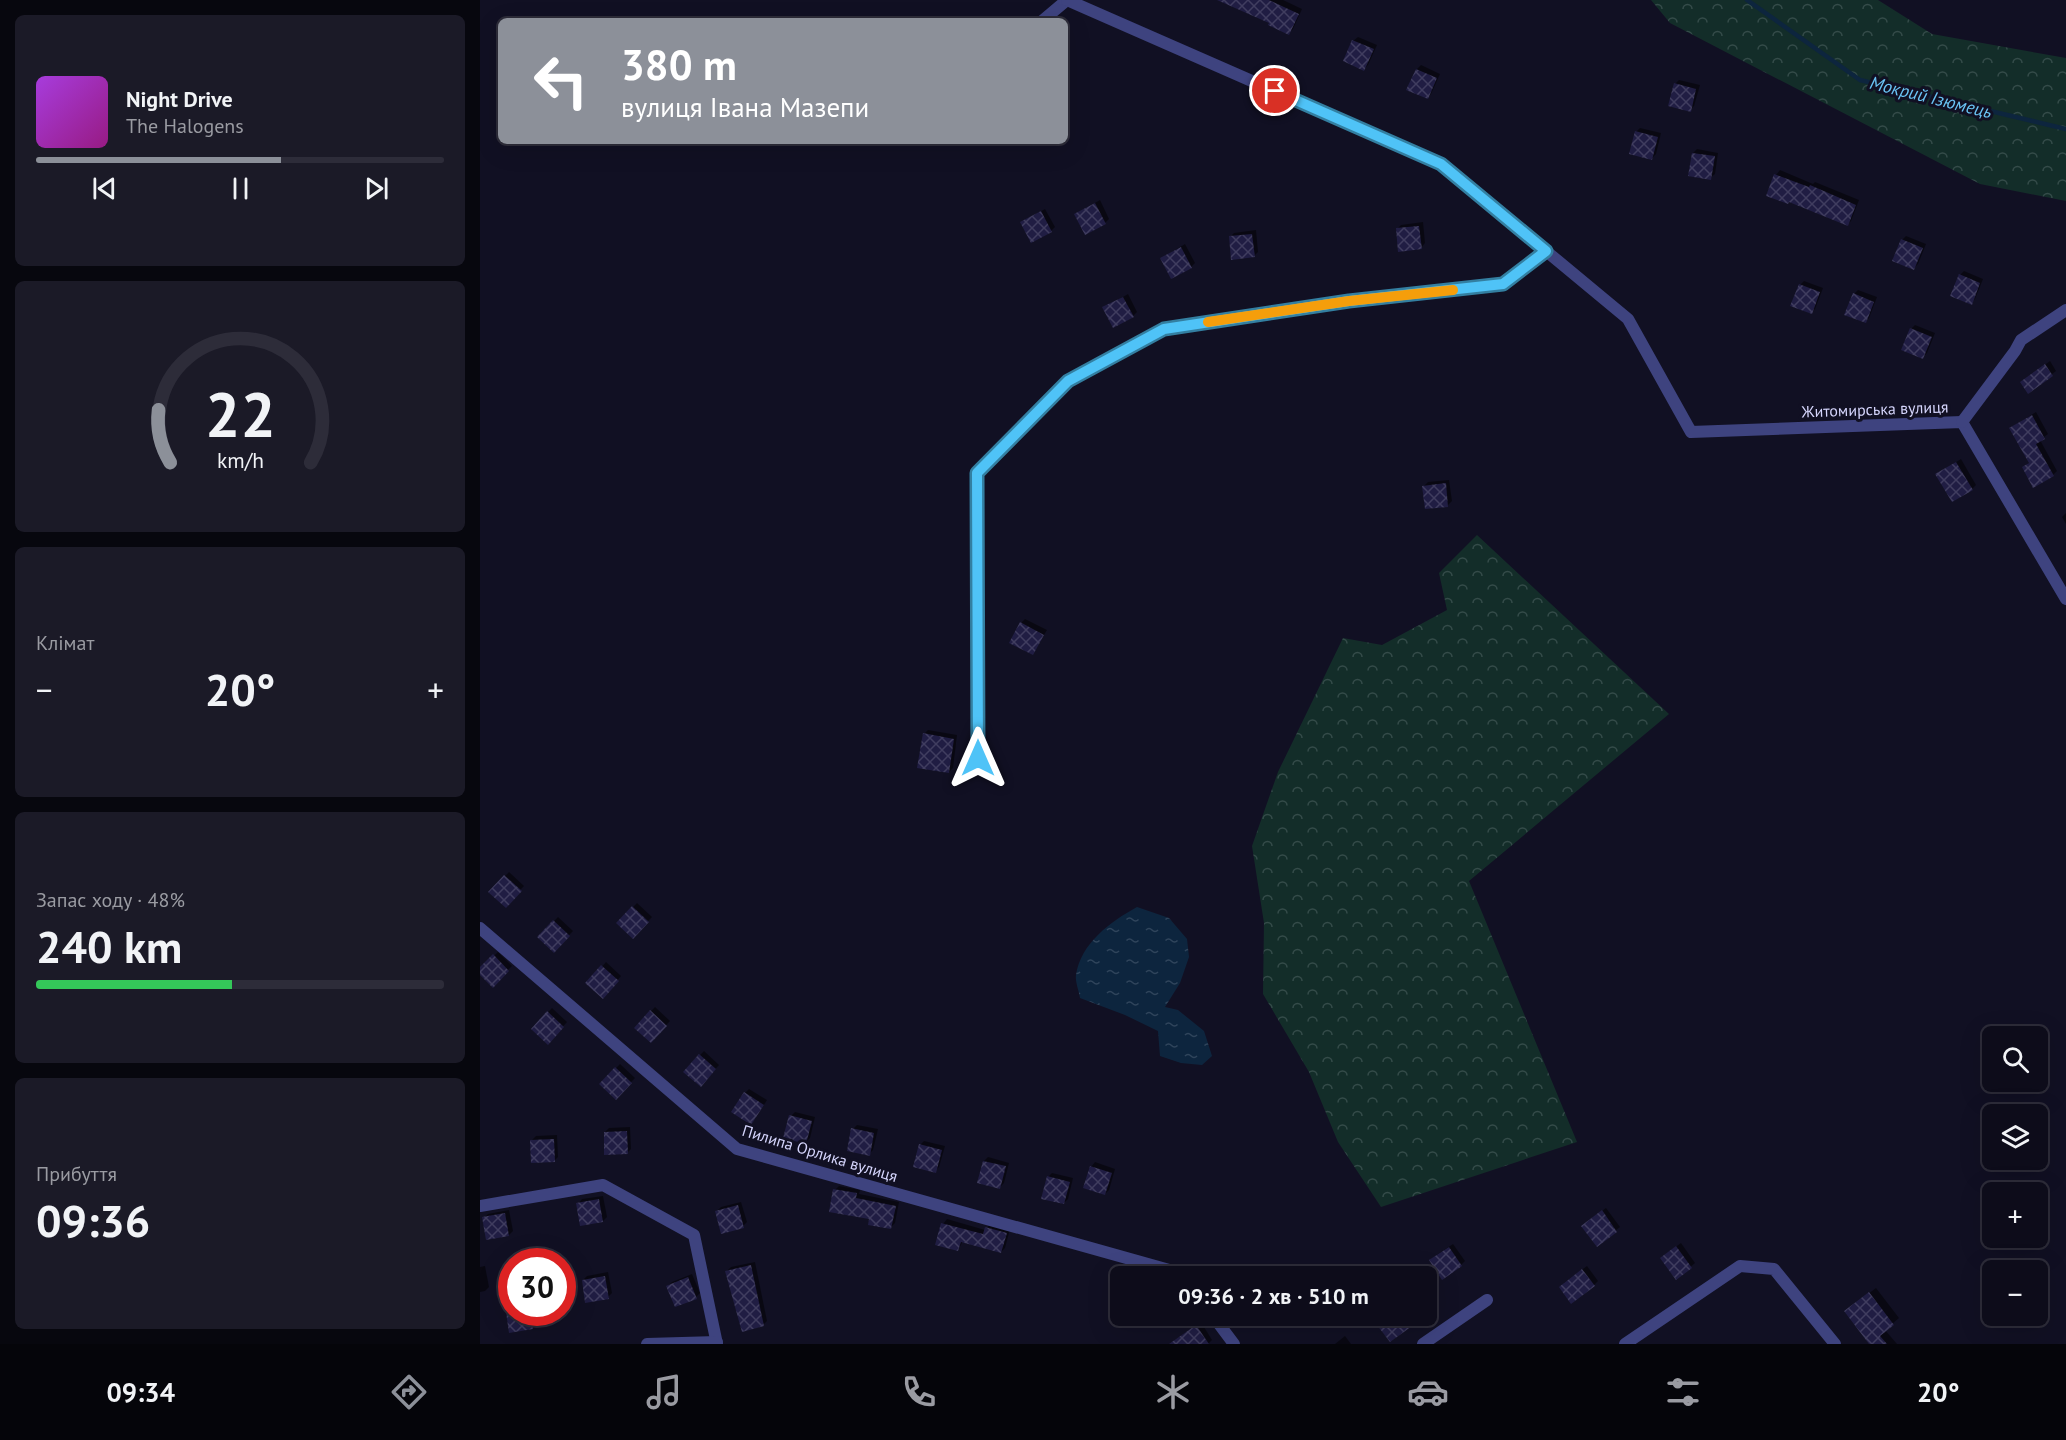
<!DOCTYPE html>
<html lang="uk">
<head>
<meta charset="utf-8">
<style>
  :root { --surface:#0d0c1a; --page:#1b1a27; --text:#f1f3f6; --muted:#9a9ba2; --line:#2d2c39; --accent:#8c9099 }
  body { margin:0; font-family:"PT Sans",sans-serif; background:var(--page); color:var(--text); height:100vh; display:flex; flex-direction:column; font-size:22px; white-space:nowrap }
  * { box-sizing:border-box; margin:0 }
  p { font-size:20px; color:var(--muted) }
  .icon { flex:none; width:33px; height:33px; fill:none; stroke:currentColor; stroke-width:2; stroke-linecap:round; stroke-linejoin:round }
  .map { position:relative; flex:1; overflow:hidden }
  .side { display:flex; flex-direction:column; gap:15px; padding:15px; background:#07070e; width:480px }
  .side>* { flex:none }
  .hud { position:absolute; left:18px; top:18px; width:570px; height:126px; border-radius:9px; box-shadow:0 6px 24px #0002,0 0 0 2px var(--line); background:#8c9099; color:#fff; overflow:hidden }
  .tools { position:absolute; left:1502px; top:1026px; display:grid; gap:12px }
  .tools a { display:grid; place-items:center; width:66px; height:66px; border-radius:9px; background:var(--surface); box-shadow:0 6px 24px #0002,0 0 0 2px var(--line); font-size:30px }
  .speed { position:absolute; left:18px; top:1248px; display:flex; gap:12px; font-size:30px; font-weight:700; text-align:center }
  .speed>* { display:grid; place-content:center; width:78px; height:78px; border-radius:50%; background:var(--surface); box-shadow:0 6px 24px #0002,0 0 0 2px var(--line); line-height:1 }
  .speed .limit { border:9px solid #d22; background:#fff; color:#111 }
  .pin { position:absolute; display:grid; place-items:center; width:51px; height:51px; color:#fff; margin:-26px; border:3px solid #fff; border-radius:50%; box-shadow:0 2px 6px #0007 }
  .me { position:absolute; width:66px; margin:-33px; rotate:0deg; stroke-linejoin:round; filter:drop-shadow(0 0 4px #0008) }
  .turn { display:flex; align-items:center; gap:21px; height:126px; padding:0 24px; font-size:27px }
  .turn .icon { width:78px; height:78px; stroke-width:2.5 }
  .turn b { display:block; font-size:42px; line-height:51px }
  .big { font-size:45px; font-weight:700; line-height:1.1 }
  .side .tile { flex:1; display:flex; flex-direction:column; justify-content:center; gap:9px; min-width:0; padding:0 21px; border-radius:9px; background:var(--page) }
  .side .dial { align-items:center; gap:0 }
  .dial svg { height:156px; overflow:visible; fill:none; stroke:var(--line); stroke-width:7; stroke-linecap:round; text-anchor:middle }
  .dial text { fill:var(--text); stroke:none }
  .song { display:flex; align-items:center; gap:18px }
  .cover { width:72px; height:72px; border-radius:9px; background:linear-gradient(135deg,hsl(280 70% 55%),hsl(310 70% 35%)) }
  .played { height:6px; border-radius:3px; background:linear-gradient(90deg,var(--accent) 60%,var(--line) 60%) }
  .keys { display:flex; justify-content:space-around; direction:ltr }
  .heat { display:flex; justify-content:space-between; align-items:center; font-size:33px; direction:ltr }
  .charge { height:9px; border-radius:4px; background:linear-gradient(90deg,#34c759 48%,var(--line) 0) }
  .trip { position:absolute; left:630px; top:1266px; width:327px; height:60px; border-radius:9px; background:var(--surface); box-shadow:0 6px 24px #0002,0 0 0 2px var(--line); font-weight:700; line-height:60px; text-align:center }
  .tabs { display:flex; height:96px; justify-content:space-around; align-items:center; background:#05050a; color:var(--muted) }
  .tabs .icon { width:42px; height:42px }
  .tabs .on { color:var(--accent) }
  .tabs b { font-size:27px; color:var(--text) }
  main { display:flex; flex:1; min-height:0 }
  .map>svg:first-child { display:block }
  .forest { fill:url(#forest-crowns) }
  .water { fill:url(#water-ripples) }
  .shadow { fill:#0007 }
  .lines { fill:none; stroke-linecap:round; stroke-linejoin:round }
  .stream { stroke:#0d253e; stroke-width:4.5 }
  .building { fill:url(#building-cross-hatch) }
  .minor { stroke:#3e437f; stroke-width:12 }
  .route-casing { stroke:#337fa1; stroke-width:15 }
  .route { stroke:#4fc3f7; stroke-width:10 }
  .slow { stroke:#f59e0b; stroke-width:10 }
  .labels { text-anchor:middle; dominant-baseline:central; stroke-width:6; stroke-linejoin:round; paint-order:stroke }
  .street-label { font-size:16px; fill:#d5d5fc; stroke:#111023 }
  .water-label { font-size:18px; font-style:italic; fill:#6ac4f5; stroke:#111023 }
</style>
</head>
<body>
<main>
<section class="side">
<div class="tile">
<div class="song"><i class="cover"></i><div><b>Night Drive</b><p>The Halogens</p></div></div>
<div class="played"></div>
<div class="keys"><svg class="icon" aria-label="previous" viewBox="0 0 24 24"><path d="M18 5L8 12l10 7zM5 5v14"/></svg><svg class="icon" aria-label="pause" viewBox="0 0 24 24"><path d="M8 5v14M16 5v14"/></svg><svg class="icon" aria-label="next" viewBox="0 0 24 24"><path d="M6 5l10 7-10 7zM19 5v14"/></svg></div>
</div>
<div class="tile dial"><svg viewBox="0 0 100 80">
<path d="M14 69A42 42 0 1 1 86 69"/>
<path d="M14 69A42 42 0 0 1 8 42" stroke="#8c9099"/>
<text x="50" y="56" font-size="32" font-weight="700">22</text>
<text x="50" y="72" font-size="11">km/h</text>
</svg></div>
<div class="tile"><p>Клімат</p>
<div class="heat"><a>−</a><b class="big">20°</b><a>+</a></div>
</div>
<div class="tile"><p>Запас ходу · 48%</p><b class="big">240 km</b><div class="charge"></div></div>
<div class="tile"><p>Прибуття</p><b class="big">09:36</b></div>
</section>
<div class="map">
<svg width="1586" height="1344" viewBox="0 0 1586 1344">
  <defs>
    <pattern id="forest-crowns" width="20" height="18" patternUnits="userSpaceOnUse" patternTransform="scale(1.5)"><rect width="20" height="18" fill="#132d29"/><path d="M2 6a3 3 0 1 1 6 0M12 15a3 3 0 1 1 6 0" fill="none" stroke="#344b49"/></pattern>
    <pattern id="water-ripples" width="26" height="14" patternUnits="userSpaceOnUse" patternTransform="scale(1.5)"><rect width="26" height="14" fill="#0d253e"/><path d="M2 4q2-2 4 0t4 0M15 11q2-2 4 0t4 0" fill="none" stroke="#2f445b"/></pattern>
    <pattern id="building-cross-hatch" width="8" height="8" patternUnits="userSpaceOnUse" patternTransform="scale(1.5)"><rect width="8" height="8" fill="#201d43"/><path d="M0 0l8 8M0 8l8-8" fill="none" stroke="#403d5f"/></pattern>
  </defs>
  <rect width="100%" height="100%" fill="#111023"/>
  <g class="forest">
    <path d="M 1171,0 L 1398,0 L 1452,34 L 1586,58 L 1586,201 L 1500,184 L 1190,23 Z"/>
    <path d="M 997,535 L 1189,714 L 989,881 L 1097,1142 L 901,1207 L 858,1142 L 829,1072 L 783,994 L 784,923 L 772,846 L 798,772 L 863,638 L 902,645 L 967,610 L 959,573 Z"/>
  </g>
  <path class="water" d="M 657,907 L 689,918 L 707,939 L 709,957 L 700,983 L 685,1007 L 698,1010 L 724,1031 L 732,1056 L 722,1065 L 701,1063 L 680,1056 L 678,1031 L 645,1015 L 600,998 C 599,991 595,982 596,975 C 601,943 630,922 657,907 Z"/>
  <g class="shadow">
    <path d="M 739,0 L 803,0 L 822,9 L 813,29 L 809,33 L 791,22 Z"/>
    <path d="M 878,37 L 897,45 L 888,65 L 884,69 L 873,41 Z"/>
    <path d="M 941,65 L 960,74 L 951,94 L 947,98 L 928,89 L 937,69 Z"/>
    <path d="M 1199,80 L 1220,85 L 1214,106 L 1210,110 L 1195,84 Z"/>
    <path d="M 1160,128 L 1181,133 L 1176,154 L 1172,158 L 1156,132 Z"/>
    <path d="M 1217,149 L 1238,153 L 1235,174 L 1230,178 L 1213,153 Z"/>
    <path d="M 1300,170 L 1333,184 L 1335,182 L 1379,200 L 1371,221 L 1367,225 L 1310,200 L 1288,195 L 1296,175 Z"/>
    <path d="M 620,200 L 629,219 L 625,223 L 596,214 Z"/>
    <path d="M 565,209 L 575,227 L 571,231 L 542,222 Z"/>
    <path d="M 943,222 L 945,243 L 941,248 L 917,229 L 921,225 Z"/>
    <path d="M 776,230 L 778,252 L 774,256 L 750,237 L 754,233 Z"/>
    <path d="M 1426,236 L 1446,244 L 1438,264 L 1434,268 L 1422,240 Z"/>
    <path d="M 705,244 L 715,263 L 711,267 L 682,258 Z"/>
    <path d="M 1484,271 L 1503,279 L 1495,299 L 1491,303 L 1480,275 Z"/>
    <path d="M 1324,281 L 1343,288 L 1335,309 L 1331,313 L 1320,285 Z"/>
    <path d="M 1378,290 L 1397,297 L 1389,318 L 1385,322 L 1374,294 Z"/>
    <path d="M 648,294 L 657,312 L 653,316 L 624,308 Z"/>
    <path d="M 1435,325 L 1455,333 L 1447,353 L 1443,357 L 1431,329 Z"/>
    <path d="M 1570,361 L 1576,371 L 1549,392 L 1542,382 Z"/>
    <path d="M 1556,412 L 1568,434 L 1560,440 L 1577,471 L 1573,475 L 1544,467 L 1550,462 L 1531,428 Z"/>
    <path d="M 1481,459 L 1496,485 L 1492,489 L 1457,474 Z"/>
    <path d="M 969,480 L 972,501 L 968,505 L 944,486 L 948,482 Z"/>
    <path d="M 1586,513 L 1586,524 L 1582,517 Z"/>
    <path d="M 545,619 L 567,630 L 553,653 L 541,623 Z"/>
    <path d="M 448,730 L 477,735 L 473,768 L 469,772 L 444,734 Z"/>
    <path d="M 29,872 L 44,886 L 25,906 L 10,892 Z"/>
    <path d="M 157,903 L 172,917 L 153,937 L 138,923 Z"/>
    <path d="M 78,917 L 93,931 L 74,951 L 59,937 Z"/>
    <path d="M 18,952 L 32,966 L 13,985 L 0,973 L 0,969 Z"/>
    <path d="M 126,962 L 141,976 L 123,997 L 108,983 Z"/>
    <path d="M 175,1007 L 190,1021 L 171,1041 L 156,1027 Z"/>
    <path d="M 72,1008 L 87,1022 L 68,1043 L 53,1029 Z"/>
    <path d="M 224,1051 L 239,1065 L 221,1085 L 205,1071 Z"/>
    <path d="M 140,1064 L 155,1078 L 136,1098 L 121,1084 Z"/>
    <path d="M 269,1089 L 287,1100 L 275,1119 L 265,1093 Z"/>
    <path d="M 315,1112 L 335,1117 L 330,1138 L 326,1142 L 311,1116 Z"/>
    <path d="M 377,1125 L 398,1129 L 393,1150 L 389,1154 L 373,1129 Z"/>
    <path d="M 150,1127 L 151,1149 L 147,1153 L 125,1132 L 129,1128 Z"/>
    <path d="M 77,1135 L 78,1157 L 74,1161 L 52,1140 L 56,1136 Z"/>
    <path d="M 444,1141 L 465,1146 L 459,1167 L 455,1171 L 440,1145 Z"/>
    <path d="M 508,1157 L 529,1163 L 524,1183 L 520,1187 L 504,1161 Z"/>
    <path d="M 615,1162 L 635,1169 L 629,1190 L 625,1194 L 611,1167 Z"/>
    <path d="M 572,1173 L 593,1178 L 588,1199 L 584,1203 L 568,1177 Z"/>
    <path d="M 359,1186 L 380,1190 L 379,1194 L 419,1202 L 415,1223 L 411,1227 L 391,1218 L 355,1190 Z"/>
    <path d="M 123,1196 L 127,1217 L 123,1221 L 98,1204 L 102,1199 Z"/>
    <path d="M 261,1202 L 267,1222 L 263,1226 L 237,1211 L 241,1207 Z"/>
    <path d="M 1126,1208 L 1140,1227 L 1117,1245 L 1107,1222 Z"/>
    <path d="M 29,1210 L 33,1231 L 29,1235 L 4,1218 L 8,1214 Z"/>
    <path d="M 467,1219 L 505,1230 L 510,1224 L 530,1229 L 525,1248 L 521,1252 L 483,1241 L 478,1250 L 463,1224 Z"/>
    <path d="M 1201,1243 L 1215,1263 L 1197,1278 L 1186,1254 Z"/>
    <path d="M 973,1244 L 985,1261 L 981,1265 L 955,1256 Z"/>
    <path d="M 275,1262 L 287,1321 L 283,1325 L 247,1271 L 251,1267 Z"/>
    <path d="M 5,1266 L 9,1287 L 5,1291 L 0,1292 L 0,1267 Z"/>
    <path d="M 1107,1266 L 1118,1281 L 1114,1285 L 1084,1283 Z"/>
    <path d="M 128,1272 L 132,1293 L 128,1297 L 103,1280 L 107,1276 Z"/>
    <path d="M 212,1274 L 220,1293 L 216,1297 L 188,1286 L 192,1282 Z"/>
    <path d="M 1396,1288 L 1419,1318 L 1405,1330 L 1417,1344 L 1391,1344 L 1372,1306 Z"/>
    <path d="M 32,1306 L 32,1312 L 54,1312 L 56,1324 L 52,1328 L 31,1331 L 27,1310 Z"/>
    <path d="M 898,1316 L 942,1316 L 938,1319 L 895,1319 Z"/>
    <path d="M 721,1322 L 732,1340 L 728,1344 L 702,1344 L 703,1335 Z"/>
    <path d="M 865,1336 L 871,1344 L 855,1344 Z"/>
  </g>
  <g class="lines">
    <path class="stream" d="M 1267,0 L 1380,80 L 1586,129"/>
  </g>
  <g class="building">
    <path d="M 737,0 L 789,0 L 819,14 L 809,35 L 788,25 L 789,23 Z"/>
    <path d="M 872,40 L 894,49 L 884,71 L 863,61 Z"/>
    <path d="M 936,69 L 957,78 L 948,99 L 926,90 Z"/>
    <path d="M 1194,83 L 1216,89 L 1211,112 L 1188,106 Z"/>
    <path d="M 1155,131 L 1178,137 L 1172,160 L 1149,154 Z"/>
    <path d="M 1212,153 L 1235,156 L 1231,180 L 1208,176 Z"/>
    <path d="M 1294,174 L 1329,187 L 1330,185 L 1376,205 L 1368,226 L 1309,202 L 1308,204 L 1286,196 Z"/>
    <path d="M 615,203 L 626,224 L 605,235 L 594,214 Z"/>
    <path d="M 561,211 L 572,232 L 551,243 L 540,222 Z"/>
    <path d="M 939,226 L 942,249 L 918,252 L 916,228 Z"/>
    <path d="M 772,234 L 775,257 L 751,260 L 749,236 Z"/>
    <path d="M 1421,239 L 1443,248 L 1434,270 L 1412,261 Z"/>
    <path d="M 701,247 L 712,268 L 691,279 L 680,258 Z"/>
    <path d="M 1479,274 L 1500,283 L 1492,305 L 1470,296 Z"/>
    <path d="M 1319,284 L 1340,292 L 1332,314 L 1310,306 Z"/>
    <path d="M 1373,293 L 1394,302 L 1386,323 L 1364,315 Z"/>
    <path d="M 643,297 L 654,317 L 633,328 L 622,307 Z"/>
    <path d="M 1430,328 L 1452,337 L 1443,359 L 1421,350 Z"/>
    <path d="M 1565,364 L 1573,376 L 1548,394 L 1540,382 Z"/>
    <path d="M 1552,415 L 1565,439 L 1556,444 L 1574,476 L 1553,488 L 1542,467 L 1549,463 L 1529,428 Z"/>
    <path d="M 1476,462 L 1493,490 L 1472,502 L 1455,474 Z"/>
    <path d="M 966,483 L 968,507 L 945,509 L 942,486 Z"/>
    <path d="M 540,622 L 564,635 L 553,655 L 529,643 Z"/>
    <path d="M 443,733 L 474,739 L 469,773 L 437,768 Z"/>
    <path d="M 24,875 L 42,891 L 26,908 L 8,892 Z"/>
    <path d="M 152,906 L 169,922 L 153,939 L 136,923 Z"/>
    <path d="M 73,920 L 90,936 L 74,953 L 57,937 Z"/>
    <path d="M 13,954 L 29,971 L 13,988 L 0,975 L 0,967 Z"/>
    <path d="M 121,965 L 139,981 L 123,999 L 105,983 Z"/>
    <path d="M 170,1010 L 187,1026 L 171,1043 L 154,1028 Z"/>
    <path d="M 67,1011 L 84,1027 L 68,1045 L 51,1029 Z"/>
    <path d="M 219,1054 L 236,1069 L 221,1087 L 203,1072 Z"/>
    <path d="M 135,1067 L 152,1083 L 136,1100 L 119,1084 Z"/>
    <path d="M 264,1092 L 284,1105 L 271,1125 L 251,1112 Z"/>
    <path d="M 309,1115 L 332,1121 L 326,1144 L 303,1138 Z"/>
    <path d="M 371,1128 L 394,1133 L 390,1156 L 367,1151 Z"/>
    <path d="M 147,1131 L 148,1154 L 124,1155 L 124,1132 Z"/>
    <path d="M 74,1139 L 75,1162 L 51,1163 L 50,1140 Z"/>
    <path d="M 439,1144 L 462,1150 L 456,1173 L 433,1167 Z"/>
    <path d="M 503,1161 L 526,1166 L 520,1189 L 497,1183 Z"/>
    <path d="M 610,1166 L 632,1173 L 625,1195 L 603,1188 Z"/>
    <path d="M 567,1176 L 590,1182 L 584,1204 L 561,1199 Z"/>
    <path d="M 353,1189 L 377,1193 L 376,1198 L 416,1206 L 411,1229 L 388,1225 L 389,1219 L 349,1212 Z"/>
    <path d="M 119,1199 L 123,1222 L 100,1226 L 96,1203 Z"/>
    <path d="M 258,1205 L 264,1228 L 241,1234 L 235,1211 Z"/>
    <path d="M 1122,1210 L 1137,1232 L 1117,1247 L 1101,1226 Z"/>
    <path d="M 25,1213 L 29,1236 L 6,1240 L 2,1217 Z"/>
    <path d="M 461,1223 L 503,1234 L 505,1227 L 527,1233 L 521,1253 L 481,1242 L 478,1251 L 455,1245 Z"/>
    <path d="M 1196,1246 L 1212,1268 L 1196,1280 L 1180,1258 Z"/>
    <path d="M 969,1247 L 982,1266 L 962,1280 L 949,1260 Z"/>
    <path d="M 271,1265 L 284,1326 L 262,1332 L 245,1271 Z"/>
    <path d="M 1102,1269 L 1115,1286 L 1091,1304 L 1079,1287 Z"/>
    <path d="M 125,1276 L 129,1299 L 105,1303 L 102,1280 Z"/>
    <path d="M 208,1277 L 217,1299 L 195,1307 L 186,1286 Z"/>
    <path d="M 1389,1292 L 1414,1325 L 1400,1336 L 1407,1344 L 1389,1344 L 1364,1311 Z"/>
    <path d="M 26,1312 L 50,1312 L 53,1329 L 29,1333 Z"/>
    <path d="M 890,1316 L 946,1316 L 910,1342 Z"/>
    <path d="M 716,1325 L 729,1344 L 689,1344 Z"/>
  </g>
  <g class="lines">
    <g class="minor">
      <path d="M 562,21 L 587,0"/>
      <path d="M 1066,251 L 1148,319 L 1211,432 L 1482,422 L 1586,599"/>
      <path d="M 1482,422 L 1535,351 L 1541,340 L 1586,310"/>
      <path d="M 498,758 L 497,473 L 588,381 L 684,329 L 869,301 L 1023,284 L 1066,251 L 961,164 L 587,0"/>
      <path d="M 0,928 L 257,1149 L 700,1273 L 703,1276"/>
      <path d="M 0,1206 L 123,1185 L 214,1235 L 237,1344"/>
      <path d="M 733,1316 L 754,1344"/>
      <path d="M 167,1344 L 237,1342"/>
      <path d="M 943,1344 L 1007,1300"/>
      <path d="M 1145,1344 L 1260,1266 L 1294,1269 L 1355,1344"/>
    </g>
  </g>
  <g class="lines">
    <g class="route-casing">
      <path id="route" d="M 498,758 L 497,473 L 588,381 L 684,329 L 869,301 L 1023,284 L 1066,251 L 961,164 L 795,91"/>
    </g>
    <use href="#route" class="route"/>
    <path class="slow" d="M 728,322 L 869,301 L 973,290"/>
  </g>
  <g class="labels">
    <g class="street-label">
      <text transform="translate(1395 409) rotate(-2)">Житомирська вулиця</text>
      <text transform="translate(340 1153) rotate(17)">Пилипа Орлика вулиця</text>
    </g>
    <g class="water-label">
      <text transform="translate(1451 97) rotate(14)">Мокрий Ізюмець</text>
    </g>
  </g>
</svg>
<div class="tools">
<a><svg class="icon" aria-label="search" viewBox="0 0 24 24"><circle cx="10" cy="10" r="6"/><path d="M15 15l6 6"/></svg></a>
<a><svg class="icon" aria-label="layers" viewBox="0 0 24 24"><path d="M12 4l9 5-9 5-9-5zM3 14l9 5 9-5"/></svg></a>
<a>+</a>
<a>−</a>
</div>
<div class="speed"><div class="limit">30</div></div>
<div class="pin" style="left:795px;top:91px;background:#d93025"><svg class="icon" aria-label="arrive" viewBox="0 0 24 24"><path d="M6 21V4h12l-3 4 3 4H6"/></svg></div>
<svg class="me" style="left:498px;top:758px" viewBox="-20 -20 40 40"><path d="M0-17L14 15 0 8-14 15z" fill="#4fc3f7" stroke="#fff" stroke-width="4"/></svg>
<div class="trip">09:36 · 2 хв · 510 m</div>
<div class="hud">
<div class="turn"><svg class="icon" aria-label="left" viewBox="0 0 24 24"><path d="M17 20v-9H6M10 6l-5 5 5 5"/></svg><div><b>380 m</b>вулиця Івана Мазепи</div></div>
</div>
</div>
</main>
<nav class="tabs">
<b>09:34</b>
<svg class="icon on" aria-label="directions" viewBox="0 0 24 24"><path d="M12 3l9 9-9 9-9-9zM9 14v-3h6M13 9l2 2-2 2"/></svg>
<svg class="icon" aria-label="music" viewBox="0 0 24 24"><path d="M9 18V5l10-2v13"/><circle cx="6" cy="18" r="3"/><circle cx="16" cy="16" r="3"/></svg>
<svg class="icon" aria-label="phone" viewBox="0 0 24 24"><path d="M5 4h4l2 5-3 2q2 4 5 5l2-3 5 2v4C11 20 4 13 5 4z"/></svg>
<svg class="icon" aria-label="climate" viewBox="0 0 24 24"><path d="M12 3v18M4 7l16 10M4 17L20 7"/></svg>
<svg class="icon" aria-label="car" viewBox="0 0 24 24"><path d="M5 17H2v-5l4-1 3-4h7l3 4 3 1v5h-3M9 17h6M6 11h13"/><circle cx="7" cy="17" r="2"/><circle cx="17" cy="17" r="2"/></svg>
<svg class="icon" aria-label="filters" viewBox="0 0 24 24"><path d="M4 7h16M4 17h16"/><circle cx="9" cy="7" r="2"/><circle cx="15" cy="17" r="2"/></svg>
<b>20°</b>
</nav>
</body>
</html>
